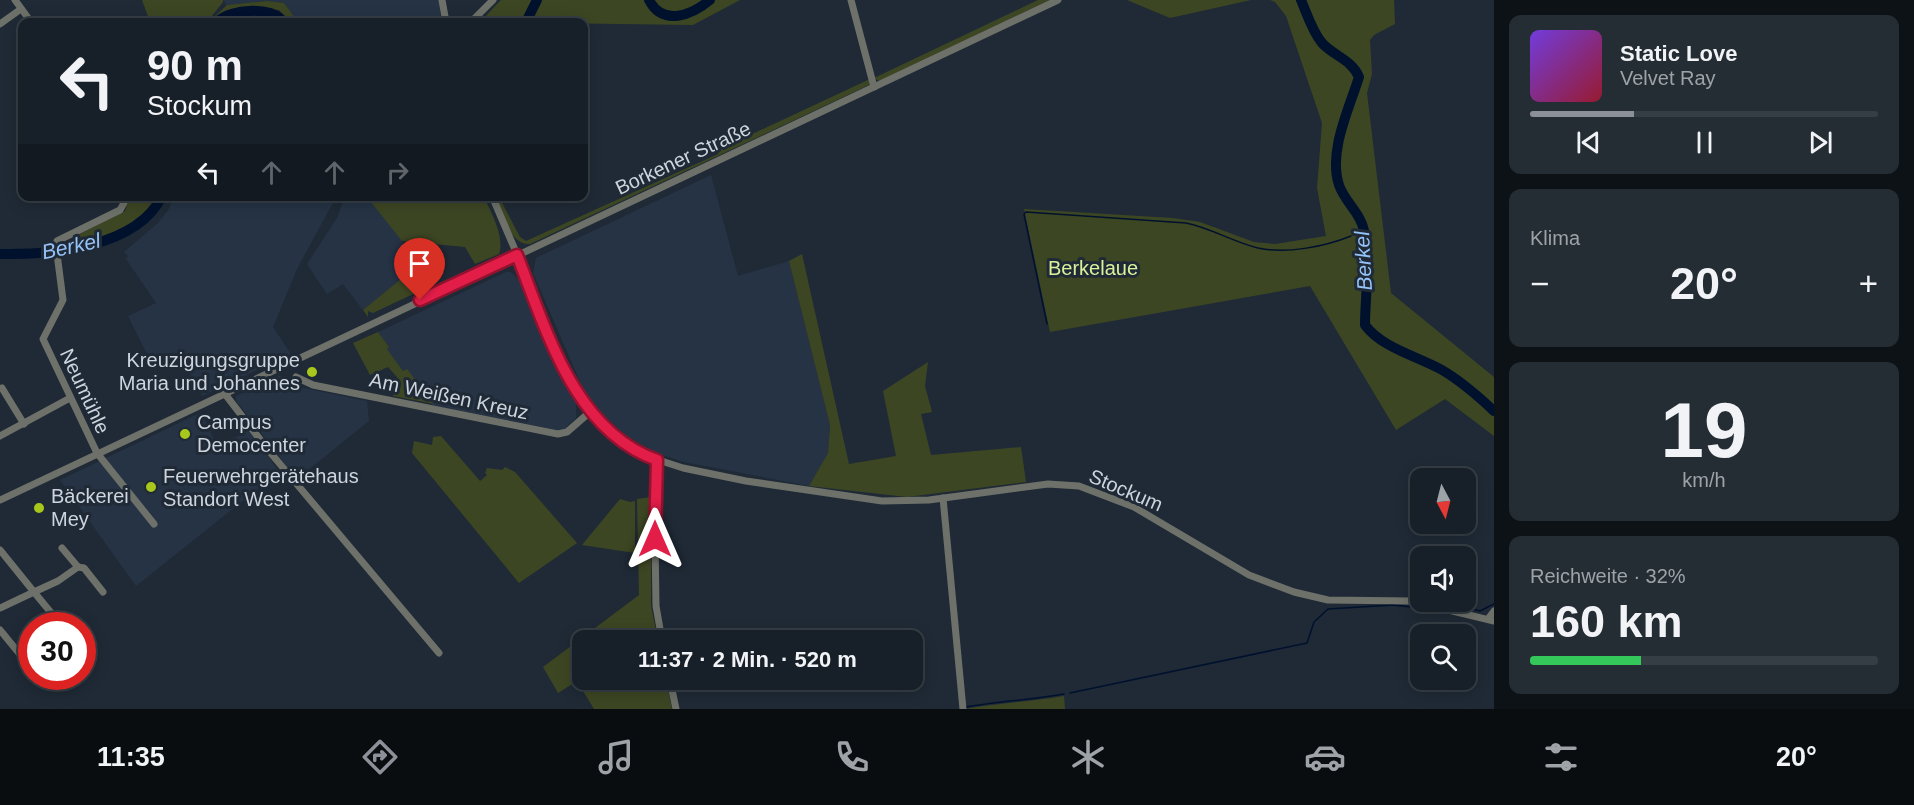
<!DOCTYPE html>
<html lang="de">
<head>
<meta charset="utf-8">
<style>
  :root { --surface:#172028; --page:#242d34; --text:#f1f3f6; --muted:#9ea3a8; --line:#363e45; --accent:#8c9099 }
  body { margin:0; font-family:Helvetica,sans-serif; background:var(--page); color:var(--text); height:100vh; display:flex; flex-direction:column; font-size:22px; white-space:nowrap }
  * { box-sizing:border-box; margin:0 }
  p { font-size:20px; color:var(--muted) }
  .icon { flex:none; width:33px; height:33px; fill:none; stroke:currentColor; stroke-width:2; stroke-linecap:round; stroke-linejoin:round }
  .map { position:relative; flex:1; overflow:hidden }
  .details { display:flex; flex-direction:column; gap:15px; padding:15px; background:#0d1216; width:420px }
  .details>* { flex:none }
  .top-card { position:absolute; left:18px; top:18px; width:570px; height:183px; border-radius:12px; box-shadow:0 3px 15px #0003,0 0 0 2px var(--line); background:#172028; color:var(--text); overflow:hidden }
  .needle { width:39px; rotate:173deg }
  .tools { position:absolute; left:1410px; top:468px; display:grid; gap:12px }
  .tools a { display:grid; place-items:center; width:66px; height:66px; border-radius:12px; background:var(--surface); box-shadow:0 3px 15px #0003,0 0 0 2px var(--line); font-size:30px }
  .speed { position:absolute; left:18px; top:612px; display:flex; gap:12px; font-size:30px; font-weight:700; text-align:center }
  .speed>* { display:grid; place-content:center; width:78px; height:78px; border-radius:50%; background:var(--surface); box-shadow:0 3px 15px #0003,0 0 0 2px var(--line); line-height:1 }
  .speed .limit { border:9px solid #d22; background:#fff; color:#111 }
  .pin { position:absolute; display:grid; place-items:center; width:51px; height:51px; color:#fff; margin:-62px -26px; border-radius:50% 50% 50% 0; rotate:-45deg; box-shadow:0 0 6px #0007 }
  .pin .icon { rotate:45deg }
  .me { position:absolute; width:66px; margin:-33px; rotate:0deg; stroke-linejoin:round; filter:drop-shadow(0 0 4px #0008) }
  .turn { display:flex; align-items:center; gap:21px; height:126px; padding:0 30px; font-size:27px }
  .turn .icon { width:78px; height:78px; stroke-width:2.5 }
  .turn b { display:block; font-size:42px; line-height:51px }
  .lanes { display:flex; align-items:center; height:57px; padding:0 30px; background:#0003; justify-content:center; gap:30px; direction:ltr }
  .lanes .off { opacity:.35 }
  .big { font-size:45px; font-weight:800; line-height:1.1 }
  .details .card { flex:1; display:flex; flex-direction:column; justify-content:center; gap:9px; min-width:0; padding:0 21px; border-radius:12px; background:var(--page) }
  .details .dial { align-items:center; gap:0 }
  .dial b { font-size:78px; line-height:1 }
  .song { display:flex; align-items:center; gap:18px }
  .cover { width:72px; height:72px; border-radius:9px; background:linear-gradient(135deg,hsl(260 70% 55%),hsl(350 70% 35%)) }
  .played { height:6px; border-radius:3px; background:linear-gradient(90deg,var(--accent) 30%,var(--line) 30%) }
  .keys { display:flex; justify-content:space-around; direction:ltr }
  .heat { display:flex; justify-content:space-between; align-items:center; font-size:33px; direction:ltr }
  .charge { height:9px; border-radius:4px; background:linear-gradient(90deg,#34c759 32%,var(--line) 0) }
  .trip { position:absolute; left:572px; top:630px; width:351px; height:60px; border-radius:12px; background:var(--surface); box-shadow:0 3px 15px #0003,0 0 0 2px var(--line); font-weight:800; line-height:60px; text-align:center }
  .menu { display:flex; height:96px; justify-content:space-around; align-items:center; background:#090d10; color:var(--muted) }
  .menu .icon { width:42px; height:42px }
  .menu .on { color:var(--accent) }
  .menu b { font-size:27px; color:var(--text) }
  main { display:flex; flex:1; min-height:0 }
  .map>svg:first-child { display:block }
  .built { fill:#253345 }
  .green { fill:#3d4623 }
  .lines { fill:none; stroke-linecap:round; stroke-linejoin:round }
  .stream { stroke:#00112e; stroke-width:1.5 }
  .river { stroke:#00112e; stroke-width:10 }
  .minor { stroke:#6e7169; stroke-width:7 }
  .route-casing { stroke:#92132f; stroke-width:15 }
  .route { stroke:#e11d48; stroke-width:10 }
  .poi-dot { fill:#a8c71c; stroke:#1f2a36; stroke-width:2 }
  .labels { text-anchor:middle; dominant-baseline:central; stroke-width:6; stroke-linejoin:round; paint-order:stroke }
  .street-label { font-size:20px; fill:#cdd4dd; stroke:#1f2a36 }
  .park-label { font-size:20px; fill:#daf099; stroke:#1f2a36 }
  .poi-label { font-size:20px; fill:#cdd4dd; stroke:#1f2a36; text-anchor:start }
  .water-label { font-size:21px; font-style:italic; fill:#95c3f9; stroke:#1f2a36 }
</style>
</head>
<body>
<main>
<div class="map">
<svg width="1494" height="709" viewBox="0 0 1494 709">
  <rect width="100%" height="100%" fill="#1f2a36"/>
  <g class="built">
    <path d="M 223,0 L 440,0 L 441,22 L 298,22 L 284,3 L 267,1 L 227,5 Z"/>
    <path d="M 711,175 L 738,276 L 789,261 L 830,425 L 828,453 L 809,486 L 684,462 L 650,451 L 627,436 L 604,416 L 584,391 L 533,273 L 536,258 Z"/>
    <path d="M 367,196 L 399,236 L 418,265 L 363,310 L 343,284 L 327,294 L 307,264 L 337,218 L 345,197 Z"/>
    <path d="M 173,197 L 336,197 L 297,269 L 273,327 L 291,354 L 202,396 L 195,380 L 175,356 L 154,368 L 128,316 L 156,303 L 126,259 L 128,256 L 124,252 L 158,223 L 169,209 Z"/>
    <path d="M 506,272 L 511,272 L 522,283 L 576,401 L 576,418 L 562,431 L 432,405 L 407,369 L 403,371 L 387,349 L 389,347 L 378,332 Z"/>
    <path d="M 279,376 L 284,377 L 284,384 L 367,401 L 369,421 L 297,479 L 236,401 L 236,396 Z"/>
    <path d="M 202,412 L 217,446 L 250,430 L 279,472 L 136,586 L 60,480 Z"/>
  </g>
  <g class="green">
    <path d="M 142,0 L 223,0 L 223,2 L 207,22 L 150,22 Z"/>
    <path d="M 501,0 L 740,0 L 693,25 L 480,22 Z"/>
    <path d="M 1038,0 L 1050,0 L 879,81 L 874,78 Z"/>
    <path d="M 1127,0 L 1251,0 L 1170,18 Z"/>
    <path d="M 1270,0 L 1394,0 L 1395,24 L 1374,35 L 1370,40 L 1372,74 L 1367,93 L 1391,293 L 1494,377 L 1494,436 L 1445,399 L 1396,430 L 1310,286 L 1050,332 L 1024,209 L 1173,218 L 1200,222 L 1254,242 L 1275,244 L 1326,236 L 1317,188 L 1322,123 L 1286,16 L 1275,2 Z"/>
    <path d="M 267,1 L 284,3 L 298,22 L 290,22 L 279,10 C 258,9 226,0 213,22 L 209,22 L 227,5 Z"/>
    <path d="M 870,79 L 869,85 L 530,244 C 510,246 501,211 494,197 L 499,197 L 520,237 L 526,241 L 718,154 L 718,150 Z"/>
    <path d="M 130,197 L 157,197 C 147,219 98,247 74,237 L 125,211 Z"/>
    <path d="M 367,197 L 484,197 C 491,212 505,237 499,254 L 475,264 L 465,247 L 402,241 Z"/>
    <path d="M 802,254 L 849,464 L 896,456 L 883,391 L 928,362 L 925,386 L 932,412 L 921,414 L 931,455 L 1021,447 L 1026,482 L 907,497 L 809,486 L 828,453 L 830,425 L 789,261 Z"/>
    <path d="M 418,265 L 430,286 L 373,313 L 368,311 L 368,317 L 363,310 Z"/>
    <path d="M 378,332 L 389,347 L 387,349 L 403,371 L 407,369 L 434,404 L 393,396 L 397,377 L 388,367 L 370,375 L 353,343 Z"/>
    <path d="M 441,436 L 480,481 L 487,475 L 485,473 L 487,468 L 502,470 L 505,467 L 515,472 L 577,543 L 519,583 L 412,453 L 414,441 L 432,445 L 433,437 Z"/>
    <path d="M 651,497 L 651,606 L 658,640 L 582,640 L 582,680 L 666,680 L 672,709 L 594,709 L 577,681 L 558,693 L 543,667 L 639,595 L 637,499 Z"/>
    <path d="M 620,499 L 630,502 L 635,501 L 635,553 L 582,545 Z"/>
    <path d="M 1064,696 L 1065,709 L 965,709 C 999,703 1030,702 1064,696 Z"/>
  </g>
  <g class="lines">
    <g class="stream">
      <path d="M 1358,238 L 1365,240"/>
      <path d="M 1047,324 L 1024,214 L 1026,212 L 1186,223 C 1211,228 1233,242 1258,248 C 1286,254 1324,247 1351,236"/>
      <path d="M 1456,605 L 1480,611 L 1494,604"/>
      <path d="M 1070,693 L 1307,643 L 1314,622 L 1328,609 L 1393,605 L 1421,608"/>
      <path d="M 966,707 C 999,701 1031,700 1064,694"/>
    </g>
    <g class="river">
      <path d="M 649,0 C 663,27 692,15 710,0"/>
      <path d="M 1301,0 C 1307,14 1312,31 1322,43 C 1334,56 1352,60 1359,77 C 1349,109 1328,152 1339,185 C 1344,200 1357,210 1362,224 C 1372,251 1365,296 1365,325 C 1382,348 1417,356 1442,370 C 1461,381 1478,396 1494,411"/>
      <path d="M 217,22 C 231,9 273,5 283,22"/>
      <path d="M 526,22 L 537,0"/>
      <path d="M 0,254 C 50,255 137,248 162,196"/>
    </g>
    <g class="minor">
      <path d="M 15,0 L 31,22"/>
      <path d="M 442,0 L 446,22"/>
      <path d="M 851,0 L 874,87"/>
      <path d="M 471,22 L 493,0"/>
      <path d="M 0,24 L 21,9"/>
      <path d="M 124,196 L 124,203 L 120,210 L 57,241 L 56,246 L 63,300 L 43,339 L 97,453 L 154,524"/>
      <path d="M 492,196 L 576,392 L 603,426 L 625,444 L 643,455 L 683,468 L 746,481 L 882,501 L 929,500 L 1048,484 L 1079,486 L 1134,507 L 1249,575 L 1294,592 L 1328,600 L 1411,601 L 1494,621"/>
      <path d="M 296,377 L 313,385 L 558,434 L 567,432 L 590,412"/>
      <path d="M 2,388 L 24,424"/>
      <path d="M 225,394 L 269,451 L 439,653"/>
      <path d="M 0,436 L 70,398"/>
      <path d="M 657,460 L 654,474 L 656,606 L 662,640"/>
      <path d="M 943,498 L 963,709"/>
      <path d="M 0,500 L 1058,0"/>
      <path d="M 0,550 L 34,592 L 58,581 L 78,567 L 62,548"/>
      <path d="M 78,567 L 84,568 L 103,592"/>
      <path d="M 0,608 L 34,592 L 62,626"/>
      <path d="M 1488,619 L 1494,611"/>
      <path d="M 0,630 L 23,658"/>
      <path d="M 670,680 L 676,709"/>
    </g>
  </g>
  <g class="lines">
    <g class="route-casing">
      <path id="route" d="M 420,300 L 517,255 C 546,329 574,431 657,460 L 655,539"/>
    </g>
    <use href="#route" class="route"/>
  </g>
  <g class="poi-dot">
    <circle cx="312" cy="372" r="6"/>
    <circle cx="185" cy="434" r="6"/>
    <circle cx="151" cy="487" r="6"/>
    <circle cx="39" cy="508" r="6"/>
  </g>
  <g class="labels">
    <g class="street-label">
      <text transform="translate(683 158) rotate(-25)">Borkener Straße</text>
      <text transform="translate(85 391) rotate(65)">Neumühle</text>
      <text transform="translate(449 396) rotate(12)">Am Weißen Kreuz</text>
      <text transform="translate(1126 490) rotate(23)">Stockum</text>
    </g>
    <g class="park-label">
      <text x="1093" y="268">Berkelaue</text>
    </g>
    <g class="poi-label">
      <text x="300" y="360" text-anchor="end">Kreuzigungsgruppe<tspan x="300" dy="23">Maria und Johannes</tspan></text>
      <text x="197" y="422">Campus<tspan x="197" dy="23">Democenter</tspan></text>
      <text x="163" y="476">Feuerwehrgerätehaus<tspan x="163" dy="23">Standort West</tspan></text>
      <text x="51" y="496">Bäckerei<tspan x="51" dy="23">Mey</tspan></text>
    </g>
    <g class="water-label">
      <text transform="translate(71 246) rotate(-12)">Berkel</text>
      <text transform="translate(1363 261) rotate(-93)">Berkel</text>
    </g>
  </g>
</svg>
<div class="tools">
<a><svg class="needle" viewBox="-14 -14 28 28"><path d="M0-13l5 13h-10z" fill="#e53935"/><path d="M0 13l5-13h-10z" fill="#9ea3a8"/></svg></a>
<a><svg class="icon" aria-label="sound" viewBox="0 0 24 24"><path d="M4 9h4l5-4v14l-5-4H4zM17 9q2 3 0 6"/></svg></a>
<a><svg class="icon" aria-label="search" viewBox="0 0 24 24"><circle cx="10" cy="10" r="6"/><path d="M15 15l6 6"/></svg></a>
</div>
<div class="speed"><div class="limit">30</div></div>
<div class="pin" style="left:420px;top:300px;background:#d93025"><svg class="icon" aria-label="arrive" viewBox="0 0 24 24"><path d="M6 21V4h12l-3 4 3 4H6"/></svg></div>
<svg class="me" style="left:655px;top:539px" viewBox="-20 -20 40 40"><path d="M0-17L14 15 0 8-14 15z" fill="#e11d48" stroke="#fff" stroke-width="4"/></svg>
<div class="trip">11:37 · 2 Min. · 520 m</div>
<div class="top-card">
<div class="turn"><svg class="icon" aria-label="left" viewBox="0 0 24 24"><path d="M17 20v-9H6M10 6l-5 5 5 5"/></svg><div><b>90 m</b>Stockum</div></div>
<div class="lanes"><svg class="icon" aria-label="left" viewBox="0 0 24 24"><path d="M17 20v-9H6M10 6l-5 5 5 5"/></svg><svg class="icon off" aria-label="ahead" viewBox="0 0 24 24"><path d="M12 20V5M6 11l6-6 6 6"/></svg><svg class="icon off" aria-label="ahead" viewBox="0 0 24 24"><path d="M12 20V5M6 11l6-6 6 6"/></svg><svg class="icon off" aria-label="right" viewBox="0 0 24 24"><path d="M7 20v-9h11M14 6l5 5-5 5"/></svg></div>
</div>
</div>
<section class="details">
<div class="card">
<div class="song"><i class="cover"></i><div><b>Static Love</b><p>Velvet Ray</p></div></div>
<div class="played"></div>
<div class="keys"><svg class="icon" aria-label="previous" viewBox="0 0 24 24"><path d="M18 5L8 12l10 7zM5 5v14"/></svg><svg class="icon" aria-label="pause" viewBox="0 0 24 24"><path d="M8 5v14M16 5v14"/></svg><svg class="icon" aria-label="next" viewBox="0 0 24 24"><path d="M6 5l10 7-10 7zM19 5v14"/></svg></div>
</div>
<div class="card"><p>Klima</p>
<div class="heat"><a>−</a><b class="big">20°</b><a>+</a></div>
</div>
<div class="card dial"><b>19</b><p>km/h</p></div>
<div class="card"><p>Reichweite · 32%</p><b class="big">160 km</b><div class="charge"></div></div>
</section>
</main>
<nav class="menu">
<b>11:35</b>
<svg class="icon on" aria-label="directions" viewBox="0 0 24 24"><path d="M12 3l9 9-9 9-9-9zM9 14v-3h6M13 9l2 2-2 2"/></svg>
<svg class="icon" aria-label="music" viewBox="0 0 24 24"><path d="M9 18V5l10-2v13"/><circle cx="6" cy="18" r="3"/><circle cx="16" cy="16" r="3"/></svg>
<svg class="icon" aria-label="phone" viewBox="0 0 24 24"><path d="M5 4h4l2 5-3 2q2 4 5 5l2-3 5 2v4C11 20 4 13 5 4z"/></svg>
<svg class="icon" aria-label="climate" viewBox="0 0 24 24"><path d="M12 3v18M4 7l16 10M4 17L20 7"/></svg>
<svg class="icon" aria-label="car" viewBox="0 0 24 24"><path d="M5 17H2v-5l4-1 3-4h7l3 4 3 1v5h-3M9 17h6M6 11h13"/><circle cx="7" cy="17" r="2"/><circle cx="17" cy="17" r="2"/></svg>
<svg class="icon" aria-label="filters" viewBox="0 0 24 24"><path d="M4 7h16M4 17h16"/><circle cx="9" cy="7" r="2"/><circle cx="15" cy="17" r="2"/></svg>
<b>20°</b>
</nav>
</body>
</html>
